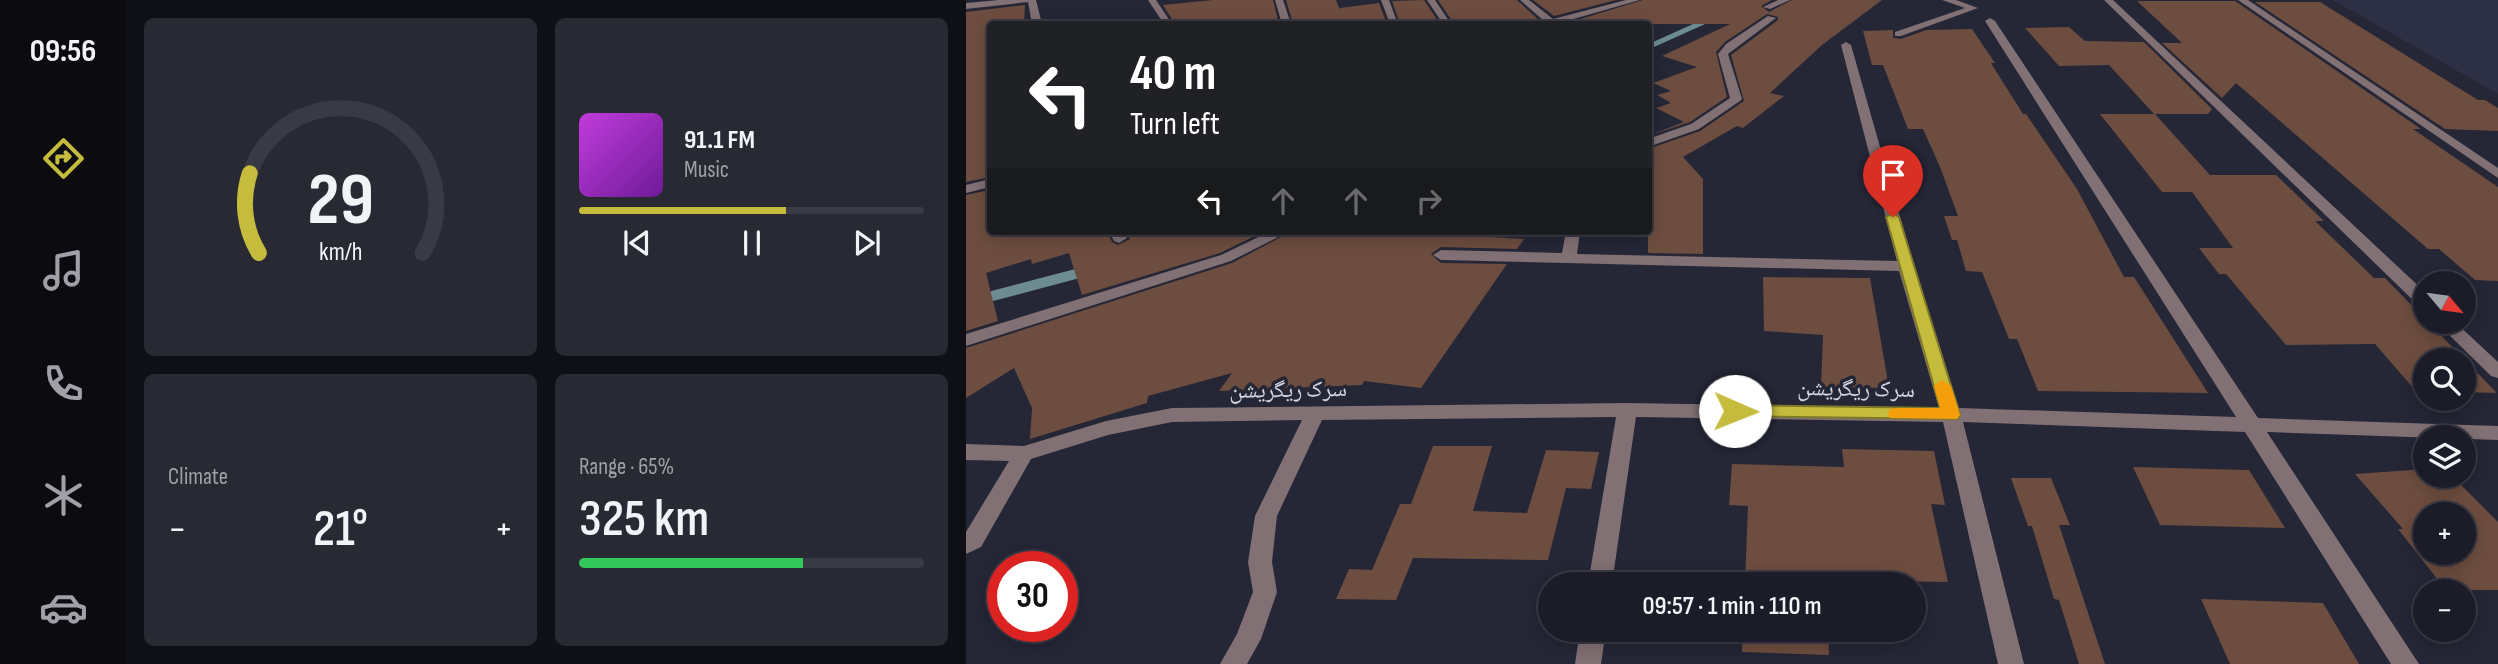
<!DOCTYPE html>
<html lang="en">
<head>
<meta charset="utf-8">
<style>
  :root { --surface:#1c1c28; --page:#292934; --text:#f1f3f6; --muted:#a0a1a8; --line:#3a3a45; --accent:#c5bc3d }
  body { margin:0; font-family:"Sofia Sans Condensed","Noto Naskh Arabic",sans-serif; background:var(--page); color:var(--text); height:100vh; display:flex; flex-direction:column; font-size:26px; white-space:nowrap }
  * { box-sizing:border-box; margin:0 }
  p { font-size:23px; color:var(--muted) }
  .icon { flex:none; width:38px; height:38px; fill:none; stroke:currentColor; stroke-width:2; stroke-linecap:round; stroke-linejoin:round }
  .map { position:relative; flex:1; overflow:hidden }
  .side { display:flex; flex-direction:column; gap:18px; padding:18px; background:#0f0f16; width:840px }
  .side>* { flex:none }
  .top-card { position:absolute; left:21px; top:21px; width:665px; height:214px; border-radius:7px; box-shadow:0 4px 18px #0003,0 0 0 2px var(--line); background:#202124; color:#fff; overflow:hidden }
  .needle { width:46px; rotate:119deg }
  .controls { position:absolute; left:1447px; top:271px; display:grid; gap:14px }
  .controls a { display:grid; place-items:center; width:63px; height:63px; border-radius:50%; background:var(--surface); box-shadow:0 4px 18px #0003,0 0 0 2px var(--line); font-size:35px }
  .speed { position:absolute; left:21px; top:551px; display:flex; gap:14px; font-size:35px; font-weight:700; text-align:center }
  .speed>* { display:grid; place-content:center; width:91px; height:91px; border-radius:50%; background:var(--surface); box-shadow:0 4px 18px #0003,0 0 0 2px var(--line); line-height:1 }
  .speed .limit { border:10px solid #d22; background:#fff; color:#111 }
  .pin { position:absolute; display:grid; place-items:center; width:60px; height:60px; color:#fff; margin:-72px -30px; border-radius:50% 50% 50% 0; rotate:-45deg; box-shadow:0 0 7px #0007 }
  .pin .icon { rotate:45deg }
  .me { position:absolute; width:77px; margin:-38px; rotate:91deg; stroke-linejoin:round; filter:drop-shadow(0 0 5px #0008) }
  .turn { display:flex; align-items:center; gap:24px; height:147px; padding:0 28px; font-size:32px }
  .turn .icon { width:91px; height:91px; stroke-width:2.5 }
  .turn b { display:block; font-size:49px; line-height:60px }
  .lanes { display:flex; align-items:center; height:66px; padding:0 28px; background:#0003; justify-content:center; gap:35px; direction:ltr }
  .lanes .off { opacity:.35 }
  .big { font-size:52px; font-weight:600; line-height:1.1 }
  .side .tile { flex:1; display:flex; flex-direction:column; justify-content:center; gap:10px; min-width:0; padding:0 24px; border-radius:10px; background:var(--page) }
  .side .dial { align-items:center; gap:0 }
  .dial svg { height:182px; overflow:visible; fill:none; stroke:var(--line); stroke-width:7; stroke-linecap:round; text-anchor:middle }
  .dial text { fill:var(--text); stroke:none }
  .song { display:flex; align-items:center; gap:21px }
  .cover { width:84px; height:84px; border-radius:10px; background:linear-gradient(135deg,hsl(290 70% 55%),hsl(280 70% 35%)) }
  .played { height:7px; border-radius:4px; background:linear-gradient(90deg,var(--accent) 60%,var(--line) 60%) }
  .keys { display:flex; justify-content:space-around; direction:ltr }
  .heat { display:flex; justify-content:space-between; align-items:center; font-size:38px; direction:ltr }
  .charge { height:10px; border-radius:5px; background:linear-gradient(90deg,#34c759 65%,var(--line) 0) }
  .side .tiles { flex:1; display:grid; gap:18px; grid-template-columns:repeat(2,1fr) }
  .trip { position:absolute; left:572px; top:572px; width:388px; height:70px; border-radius:35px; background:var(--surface); box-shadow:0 4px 18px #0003,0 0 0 2px var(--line); font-weight:600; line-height:70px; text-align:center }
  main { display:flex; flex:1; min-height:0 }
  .tabs { display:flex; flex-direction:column; width:126px; justify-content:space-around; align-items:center; background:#0b0b10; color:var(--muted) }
  .tabs .icon { width:49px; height:49px }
  .tabs .active { color:var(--accent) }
  .tabs b { font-size:32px; color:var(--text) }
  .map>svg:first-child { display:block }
  .built { fill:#2d2f45 }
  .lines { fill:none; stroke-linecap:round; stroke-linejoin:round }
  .stream-far1 { stroke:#6c8c92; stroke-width:5 }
  .stream { stroke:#6c8c92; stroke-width:10 }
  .building { fill:#6d4d3f; fill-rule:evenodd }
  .minor { fill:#817074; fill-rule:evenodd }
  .route { fill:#c5bc3d; stroke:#807a28; stroke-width:2 }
  .slow { fill:#f59e0b }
  .labels { text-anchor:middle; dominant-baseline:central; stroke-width:7; stroke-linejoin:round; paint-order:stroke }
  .street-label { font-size:23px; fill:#d2d4df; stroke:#252636 }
</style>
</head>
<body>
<main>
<nav class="tabs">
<b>09:56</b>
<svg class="icon active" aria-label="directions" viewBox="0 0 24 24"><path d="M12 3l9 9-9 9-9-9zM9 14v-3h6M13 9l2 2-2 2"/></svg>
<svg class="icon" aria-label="music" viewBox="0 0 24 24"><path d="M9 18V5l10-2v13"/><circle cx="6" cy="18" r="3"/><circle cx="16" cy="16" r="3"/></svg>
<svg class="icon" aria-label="phone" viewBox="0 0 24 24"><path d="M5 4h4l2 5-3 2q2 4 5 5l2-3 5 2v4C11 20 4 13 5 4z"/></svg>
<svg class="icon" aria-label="climate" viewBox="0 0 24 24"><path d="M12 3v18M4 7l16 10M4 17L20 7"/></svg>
<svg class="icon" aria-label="car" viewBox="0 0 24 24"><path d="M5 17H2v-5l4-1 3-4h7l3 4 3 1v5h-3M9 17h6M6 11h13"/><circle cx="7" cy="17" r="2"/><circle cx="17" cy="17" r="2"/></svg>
</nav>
<section class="side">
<div class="tiles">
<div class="tile dial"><svg viewBox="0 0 100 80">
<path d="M14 69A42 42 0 1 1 86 69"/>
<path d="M14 69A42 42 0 0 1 10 34" stroke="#c5bc3d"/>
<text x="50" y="56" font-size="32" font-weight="700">29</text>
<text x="50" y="72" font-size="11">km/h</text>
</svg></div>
<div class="tile">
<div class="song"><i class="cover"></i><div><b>91.1 FM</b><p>Music</p></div></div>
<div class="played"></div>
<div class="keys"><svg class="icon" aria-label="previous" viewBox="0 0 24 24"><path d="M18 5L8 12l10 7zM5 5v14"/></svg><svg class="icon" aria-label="pause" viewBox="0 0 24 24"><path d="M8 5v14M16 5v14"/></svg><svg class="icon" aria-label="next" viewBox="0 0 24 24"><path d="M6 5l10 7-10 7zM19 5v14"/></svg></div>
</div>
<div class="tile"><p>Climate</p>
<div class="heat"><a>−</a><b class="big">21°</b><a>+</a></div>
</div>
<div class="tile"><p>Range · 65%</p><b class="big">325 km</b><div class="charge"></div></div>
</div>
</section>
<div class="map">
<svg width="1532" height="664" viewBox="0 0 1532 664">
  <rect width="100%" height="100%" fill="#252636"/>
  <path class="built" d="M 1367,0 L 1532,0 L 1532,94 Z"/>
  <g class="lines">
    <path class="stream-far1" d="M 682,47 L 742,20"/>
    <path class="stream" d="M 0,303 L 121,271"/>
  </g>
  <g class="building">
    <path d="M 247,0 L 307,0 L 313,24 L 209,24 L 197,5 Z"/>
    <path d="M 320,0 L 370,0 L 374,10 L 374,8 L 413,3 L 421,24 L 327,24 Z"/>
    <path d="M 458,0 L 474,24 L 434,24 L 426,1 Z"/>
    <path d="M 472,0 L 551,0 L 575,22 L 575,24 L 488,24 Z"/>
    <path d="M 567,0 L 650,0 L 588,16 Z"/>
    <path d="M 677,0 L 806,0 L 795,6 L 803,12 L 826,0 L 916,0 L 856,45 L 804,93 L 818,96 L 782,124 L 777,128 L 771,126 L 717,157 L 737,179 L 737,254 L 682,253 L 682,149 L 734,131 L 778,101 L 765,55 L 812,20 L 812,17 L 801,14 L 759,42 L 750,52 L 761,97 L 724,122 L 682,136 L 718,122 L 690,108 L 705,103 L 691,95 L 705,91 L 687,83 L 731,67 L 696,56 L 764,24 L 598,24 Z"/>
    <path d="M 1171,1 L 1269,1 L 1455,129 L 1447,129 L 1532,187 L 1532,281 L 1509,280 L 1473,249 L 1462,249 L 1270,83 L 1256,98 L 1196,43 L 1216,43 Z"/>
    <path d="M 1289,2 L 1354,2 L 1512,100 L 1519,100 L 1532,108 L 1532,131 L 1479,129 Z"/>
    <path d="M 59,5 L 58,24 L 24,24 L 24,177 L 0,182 L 0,12 Z"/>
    <path d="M 1103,27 L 1119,41 L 1178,42 L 1246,109 L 1242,114 L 1188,114 L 1143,65 L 1093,66 L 1059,28 Z"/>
    <path d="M 1006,29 L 1029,63 L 1025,63 L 1057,114 L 1060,114 L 1111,189 L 1158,277 L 1168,277 L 1242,393 L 1072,391 L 1051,339 L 1043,339 L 1016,272 L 1000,271 L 991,240 L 986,240 L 978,216 L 992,216 L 974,167 L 957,129 L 942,129 L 917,65 L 906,65 L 897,31 L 927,30 L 927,38 L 935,39 L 960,30 Z"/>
    <path d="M 1134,114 L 1189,114 L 1244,175 L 1310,175 L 1358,221 L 1349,221 L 1408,278 L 1419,278 L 1531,393 L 1498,392 L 1498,360 L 1460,360 L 1460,391 L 1449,390 L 1409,344 L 1320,345 L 1260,274 L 1253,274 L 1233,248 L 1267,248 L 1226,192 L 1196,192 Z"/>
    <path d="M 24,190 L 24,231 L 141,231 L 146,242 L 152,245 L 164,239 L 160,231 L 299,231 L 254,253 L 116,295 L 103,253 L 66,264 L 65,259 L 20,273 L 32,321 L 0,331 L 0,195 Z"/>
    <path d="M 326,231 L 474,231 L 472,234 L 558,239 L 551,249 L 475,247 L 465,254 L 475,263 L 541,264 L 455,388 L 398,381 L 396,385 L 253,391 L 266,373 L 182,396 L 181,403 L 64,439 L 66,408 L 48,368 L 0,398 L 0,348 L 266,263 Z"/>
    <path d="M 797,277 L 904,278 L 923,388 L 855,387 L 857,335 L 798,331 Z"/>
    <path d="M 467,446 L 526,446 L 507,511 L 561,513 L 580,450 L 633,452 L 625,489 L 600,488 L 582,560 L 447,558 L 430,600 L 370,599 L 383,569 L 406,570 L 434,504 L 445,504 Z"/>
    <path d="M 876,449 L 968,451 L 979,505 L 965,504 L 982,582 L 859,580 L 859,584 L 779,584 L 782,506 L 763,505 L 766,464 L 878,467 Z"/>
    <path d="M 1167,467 L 1283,470 L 1319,528 L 1194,525 Z"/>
    <path d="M 1460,469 L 1460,476 L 1486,476 L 1532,522 L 1532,590 L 1480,590 L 1432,529 L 1437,529 L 1389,474 ZM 1460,514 L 1498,514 L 1498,553 L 1460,553 Z"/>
    <path d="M 1045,478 L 1085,478 L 1104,525 L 1093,525 L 1139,664 L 1113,664 L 1093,600 L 1088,599 L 1066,526 L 1062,526 Z"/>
    <path d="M 1235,599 L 1357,603 L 1393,664 L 1264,664 Z"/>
    <path d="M 777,630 L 862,630 L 863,655 L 776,652 Z"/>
  </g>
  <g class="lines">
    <g class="minor">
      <path d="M 33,0 L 70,0 L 76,24 L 66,24 L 62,2 L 0,9 L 0,3 Z"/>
      <path d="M 182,0 L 190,0 L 206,24 L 198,24 Z"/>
      <path d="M 309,0 L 317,0 L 325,24 L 316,24 Z"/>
      <path d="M 415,0 L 423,0 L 432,24 L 424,24 Z"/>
      <path d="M 461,0 L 469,0 L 485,24 L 477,24 Z"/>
      <path d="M 554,0 L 563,0 L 587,19 L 660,0 L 674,0 L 590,24 L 577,24 L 579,22 Z"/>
      <path d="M 812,0 L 824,0 L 804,9 L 797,7 Z"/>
      <path d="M 976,0 L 990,0 L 1012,8 L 935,36 L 929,36 L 929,32 L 999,8 Z"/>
      <path d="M 1138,0 L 1147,0 L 1460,293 L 1460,308 L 1454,307 Z"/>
      <path d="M 1272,0 L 1282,0 L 1532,168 L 1532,178 Z"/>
      <path d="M 802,16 L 810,18 L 762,54 L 776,99 L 774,101 L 733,129 L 682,147 L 682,139 L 725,124 L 764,98 L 752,54 L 760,44 Z"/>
      <path d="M 1024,18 L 1029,21 L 1292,418 L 1532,426 L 1532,440 L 1301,432 L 1453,664 L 1425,664 L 1279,432 L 997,422 L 1058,664 L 1032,664 L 977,422 L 670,417 L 646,584 L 622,584 L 650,417 L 356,420 L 311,516 L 306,562 L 311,592 L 295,639 L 281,664 L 254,664 L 271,634 L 287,592 L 282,562 L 289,516 L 336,420 L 206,422 L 142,435 L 65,459 L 15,547 L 0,554 L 0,532 L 43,461 L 0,460 L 0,444 L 58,446 L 140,421 L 206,408 L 661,403 L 973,408 L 933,271 L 475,260 L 467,255 L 475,250 L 596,253 L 600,231 L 614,231 L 611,254 L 931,261 L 875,45 L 880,42 L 885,45 L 948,266 L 993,408 L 1270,417 L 1019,21 Z"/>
      <path d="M 24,179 L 24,187 L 0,193 L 0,185 Z"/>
      <path d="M 143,231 L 157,231 L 161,238 L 153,243 L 148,241 Z"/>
      <path d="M 305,231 L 324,231 L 265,261 L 0,346 L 0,334 L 255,255 Z"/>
      <path d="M 1470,322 L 1489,322 L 1532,362 L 1532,378 L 1525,376 Z"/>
      <path d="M 614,630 L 640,630 L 635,664 L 609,664 Z"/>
    </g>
  </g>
  <path class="route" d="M 927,213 L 933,217 L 994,415 L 991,419 L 762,416 L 760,411 L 769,405 L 974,408 L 920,217 Z"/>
  <path class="slow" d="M 976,380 L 985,386 L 994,415 L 991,419 L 924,418 L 922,414 L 924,409 L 931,408 L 974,408 L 968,386 Z"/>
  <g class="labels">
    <g class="street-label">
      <text transform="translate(890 389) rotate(1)">سرک ریگریشن</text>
      <text transform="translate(322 390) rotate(-1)">سرک ریگریشن</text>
    </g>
  </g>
</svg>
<div class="controls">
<a><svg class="needle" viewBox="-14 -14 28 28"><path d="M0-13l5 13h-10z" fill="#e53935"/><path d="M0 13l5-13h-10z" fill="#a0a1a8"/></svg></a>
<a><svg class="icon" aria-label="search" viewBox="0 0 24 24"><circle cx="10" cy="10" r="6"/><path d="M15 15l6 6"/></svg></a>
<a><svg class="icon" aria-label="layers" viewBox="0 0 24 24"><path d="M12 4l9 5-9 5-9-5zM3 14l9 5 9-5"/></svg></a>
<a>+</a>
<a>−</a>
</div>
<div class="speed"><div class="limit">30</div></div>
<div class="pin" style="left:927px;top:217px;background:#d93025"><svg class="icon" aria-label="arrive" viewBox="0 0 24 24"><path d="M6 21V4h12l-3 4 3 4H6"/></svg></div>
<svg class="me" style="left:769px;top:411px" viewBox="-20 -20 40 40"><circle r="19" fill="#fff"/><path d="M0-13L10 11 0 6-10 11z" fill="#c5bc3d"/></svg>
<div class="trip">09:57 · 1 min · 110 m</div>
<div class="top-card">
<div class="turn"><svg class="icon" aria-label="left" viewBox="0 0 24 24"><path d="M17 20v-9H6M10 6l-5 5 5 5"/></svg><div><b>40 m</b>Turn left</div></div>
<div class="lanes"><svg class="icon" aria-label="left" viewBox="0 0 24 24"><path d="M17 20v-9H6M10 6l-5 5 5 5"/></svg><svg class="icon off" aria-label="ahead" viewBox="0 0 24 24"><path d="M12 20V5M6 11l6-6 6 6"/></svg><svg class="icon off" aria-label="ahead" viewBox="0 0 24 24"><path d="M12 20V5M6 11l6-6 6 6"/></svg><svg class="icon off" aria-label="right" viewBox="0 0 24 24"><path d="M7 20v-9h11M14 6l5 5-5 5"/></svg></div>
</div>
</div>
</main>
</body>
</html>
